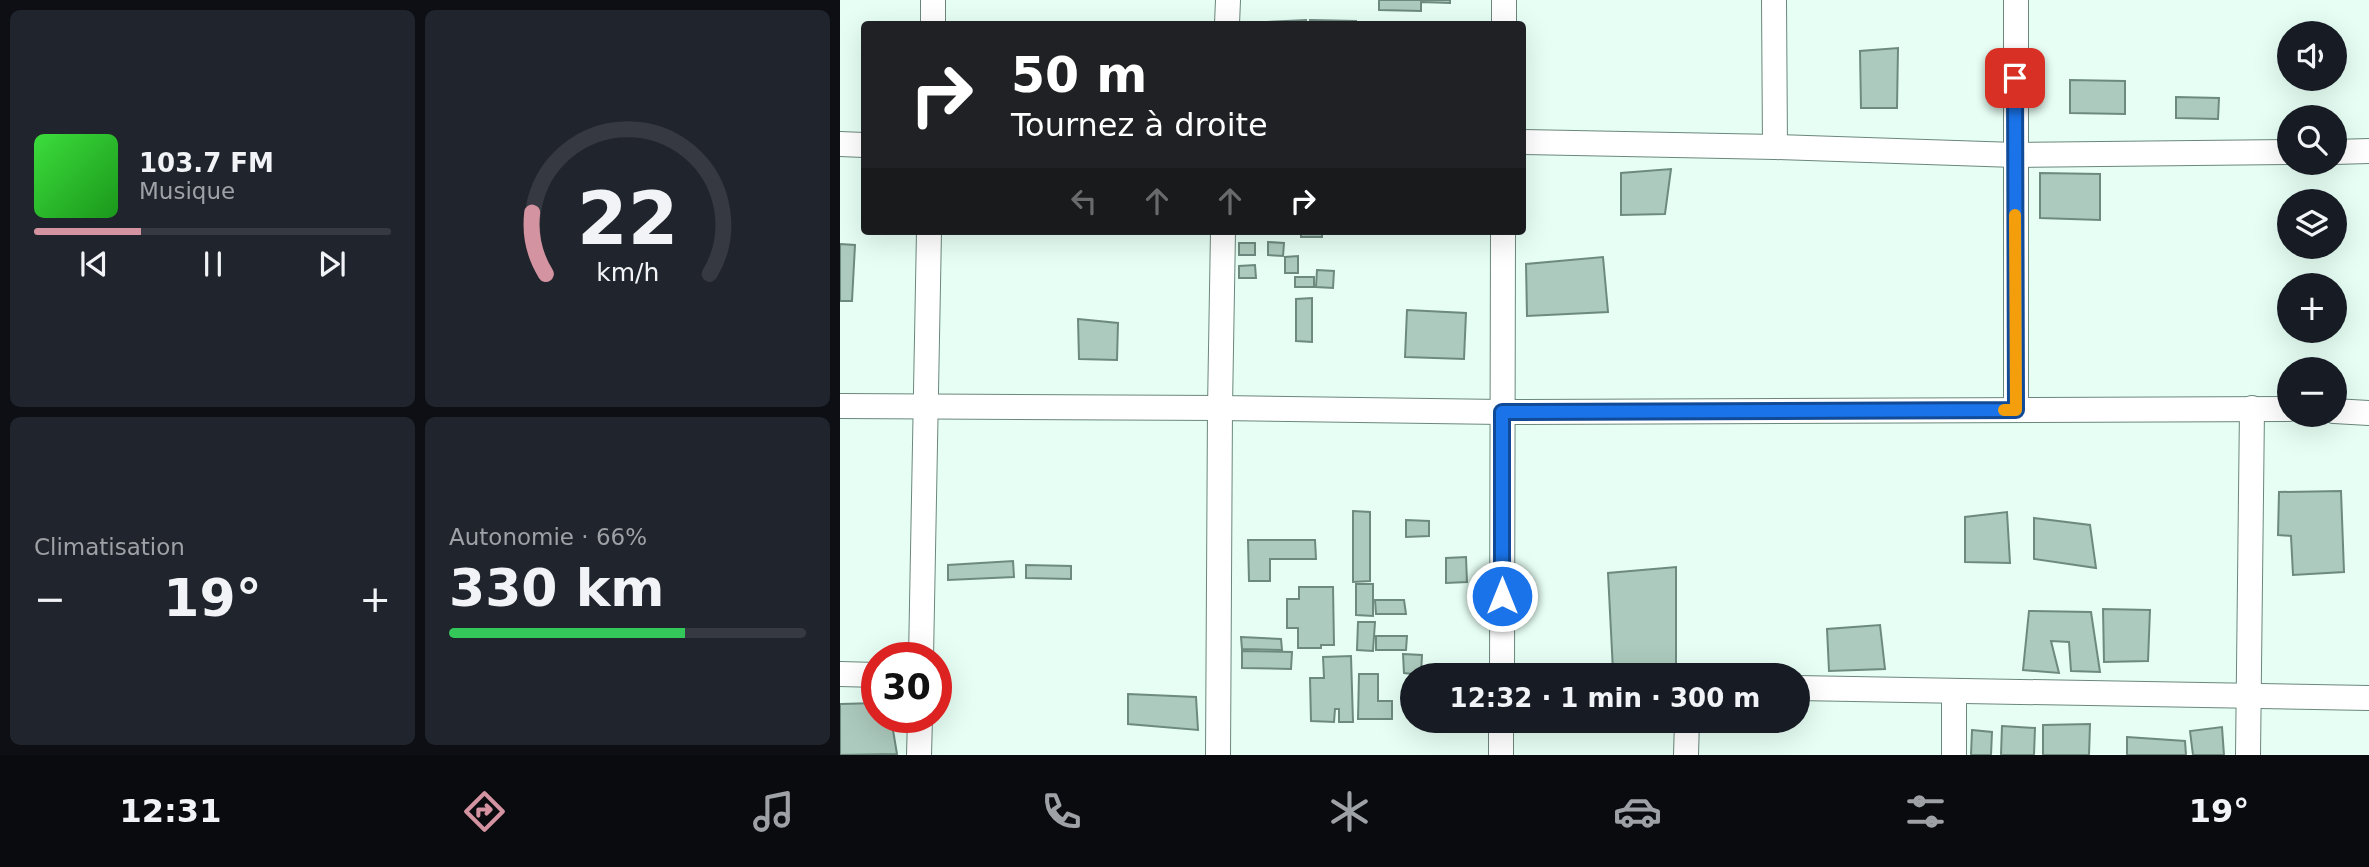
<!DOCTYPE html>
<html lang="fr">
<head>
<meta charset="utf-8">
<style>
  :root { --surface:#171b24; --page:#20242c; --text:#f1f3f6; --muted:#9ea1a6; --line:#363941; --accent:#d493a1 }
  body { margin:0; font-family:"DejaVu Sans",sans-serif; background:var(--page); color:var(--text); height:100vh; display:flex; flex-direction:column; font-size:26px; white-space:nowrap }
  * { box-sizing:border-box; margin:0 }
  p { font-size:23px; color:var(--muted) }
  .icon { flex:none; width:38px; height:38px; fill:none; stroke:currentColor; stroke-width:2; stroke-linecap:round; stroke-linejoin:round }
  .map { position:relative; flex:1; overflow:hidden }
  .side { display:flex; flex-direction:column; gap:10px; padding:10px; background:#0d0f14; width:840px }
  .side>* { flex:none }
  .guide { position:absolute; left:21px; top:21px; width:665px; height:214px; border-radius:7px; box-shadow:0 7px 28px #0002; background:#202124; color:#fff; overflow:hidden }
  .controls { position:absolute; left:1437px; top:21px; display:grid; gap:14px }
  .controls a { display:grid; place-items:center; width:70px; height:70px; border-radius:50%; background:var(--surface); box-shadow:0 7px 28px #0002; font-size:35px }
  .speed { position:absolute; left:21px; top:642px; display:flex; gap:14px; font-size:35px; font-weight:700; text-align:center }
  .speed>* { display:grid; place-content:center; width:91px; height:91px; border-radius:50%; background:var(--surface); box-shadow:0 7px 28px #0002; line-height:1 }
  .speed .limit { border:10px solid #d22; background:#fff; color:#111 }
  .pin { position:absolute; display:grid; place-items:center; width:60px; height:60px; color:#fff; margin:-30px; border-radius:14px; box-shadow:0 4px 10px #0006 }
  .me { position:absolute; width:77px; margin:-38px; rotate:0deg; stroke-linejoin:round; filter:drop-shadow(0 0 5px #0008) }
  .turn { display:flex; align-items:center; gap:24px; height:147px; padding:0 35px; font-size:32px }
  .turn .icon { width:91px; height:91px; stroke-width:2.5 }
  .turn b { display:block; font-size:49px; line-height:60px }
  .lanes { display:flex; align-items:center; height:66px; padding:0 35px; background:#0003; justify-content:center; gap:35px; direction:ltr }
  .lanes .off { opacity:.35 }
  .big { font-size:52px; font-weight:700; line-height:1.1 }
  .side .widget { flex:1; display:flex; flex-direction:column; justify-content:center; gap:10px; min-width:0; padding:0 24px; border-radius:10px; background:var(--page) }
  .side .dial { align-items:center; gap:0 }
  .dial svg { height:182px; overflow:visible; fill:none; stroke:var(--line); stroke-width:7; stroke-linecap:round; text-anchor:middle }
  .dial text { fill:var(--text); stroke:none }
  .song { display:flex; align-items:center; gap:21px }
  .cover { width:84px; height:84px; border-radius:10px; background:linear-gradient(135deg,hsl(120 70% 55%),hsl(120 70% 35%)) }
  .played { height:7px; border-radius:4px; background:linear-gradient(90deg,var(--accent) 30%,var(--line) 30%) }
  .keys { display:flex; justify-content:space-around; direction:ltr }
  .heat { display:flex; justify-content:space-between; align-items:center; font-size:38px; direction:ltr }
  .charge { height:10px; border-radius:5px; background:linear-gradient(90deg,#34c759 66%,var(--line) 0) }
  .side .tiles { flex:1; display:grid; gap:10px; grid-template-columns:repeat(2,1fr) }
  .trip { position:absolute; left:560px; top:663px; width:410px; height:70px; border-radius:35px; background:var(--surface); box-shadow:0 7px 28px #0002; font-weight:700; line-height:70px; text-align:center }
  .tabs { display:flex; height:112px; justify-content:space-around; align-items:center; background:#090b0e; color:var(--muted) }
  .tabs .icon { width:49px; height:49px }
  .tabs .active { color:var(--accent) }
  .tabs b { font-size:32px; color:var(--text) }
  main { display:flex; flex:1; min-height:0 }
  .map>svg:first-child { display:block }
  .building { fill:#accabd; stroke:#6e8a7f; stroke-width:2 }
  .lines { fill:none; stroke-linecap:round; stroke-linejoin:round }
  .minor-casing { stroke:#6b877b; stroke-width:26 }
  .minor { stroke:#fff; stroke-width:24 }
  .route-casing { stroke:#114b97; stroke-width:18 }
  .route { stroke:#1a73e8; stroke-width:12 }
  .slow { stroke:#f59e0b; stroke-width:12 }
</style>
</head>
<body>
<main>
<section class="side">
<div class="tiles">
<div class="widget">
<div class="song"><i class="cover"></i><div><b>103.7 FM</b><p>Musique</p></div></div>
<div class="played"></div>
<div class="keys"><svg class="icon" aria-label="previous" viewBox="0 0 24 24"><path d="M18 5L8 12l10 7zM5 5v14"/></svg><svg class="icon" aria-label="pause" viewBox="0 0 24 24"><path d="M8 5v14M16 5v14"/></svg><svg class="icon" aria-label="next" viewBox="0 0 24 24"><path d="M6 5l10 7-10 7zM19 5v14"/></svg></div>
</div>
<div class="widget dial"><svg viewBox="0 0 100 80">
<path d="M14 69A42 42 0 1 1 86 69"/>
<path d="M14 69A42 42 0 0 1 8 42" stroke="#d493a1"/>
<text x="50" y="56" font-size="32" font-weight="700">22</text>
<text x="50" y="72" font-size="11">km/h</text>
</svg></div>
<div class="widget"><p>Climatisation</p>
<div class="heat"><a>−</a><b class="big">19°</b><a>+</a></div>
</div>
<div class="widget"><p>Autonomie · 66%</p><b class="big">330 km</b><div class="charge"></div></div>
</div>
</section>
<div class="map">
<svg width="1529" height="755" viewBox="0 0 1529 755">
  <rect width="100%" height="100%" fill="#e6fef4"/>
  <g class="building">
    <path d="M 539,0 L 610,0 L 610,3 L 581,2 L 581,11 L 539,10 Z"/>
    <path d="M 466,20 L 466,24 L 427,24 L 427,22 Z"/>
    <path d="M 470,20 L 516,21 L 516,24 L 470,24 Z"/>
    <path d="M 1058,48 L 1057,108 L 1021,108 L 1020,51 Z"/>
    <path d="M 1230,80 L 1285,81 L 1285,114 L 1230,113 Z"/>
    <path d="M 1336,97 L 1379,98 L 1378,119 L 1336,118 Z"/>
    <path d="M 831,169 L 825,214 L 781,215 L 781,173 Z"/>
    <path d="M 1200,173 L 1260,174 L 1260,220 L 1200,218 Z"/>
    <rect x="461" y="231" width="21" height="6"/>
    <path d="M 428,242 L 444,243 L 443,256 L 428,255 Z"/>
    <rect x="399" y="243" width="16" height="12"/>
    <path d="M 0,244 L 15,245 L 12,301 L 0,301 Z"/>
    <path d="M 458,256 L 458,273 L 445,273 L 445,257 Z"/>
    <path d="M 763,257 L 768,312 L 687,316 L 686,264 Z"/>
    <path d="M 415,265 L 416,278 L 399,278 L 399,266 Z"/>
    <path d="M 477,270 L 494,271 L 493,288 L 476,287 Z"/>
    <rect x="455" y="277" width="19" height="10"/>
    <path d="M 472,298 L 472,342 L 456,341 L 456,299 Z"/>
    <path d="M 567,310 L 626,313 L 624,359 L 565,357 Z"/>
    <path d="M 238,319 L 278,323 L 277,360 L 239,359 Z"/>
    <path d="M 1501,491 L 1504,572 L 1453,575 L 1451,536 L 1438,535 L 1439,492 Z"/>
    <path d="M 513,511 L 530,512 L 530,581 L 513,582 Z"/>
    <path d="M 1167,512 L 1170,563 L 1125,562 L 1125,517 Z"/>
    <path d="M 1194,518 L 1250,525 L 1256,568 L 1194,559 Z"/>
    <path d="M 566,520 L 589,521 L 589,536 L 566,537 Z"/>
    <path d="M 408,540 L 475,540 L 476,559 L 430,559 L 430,581 L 409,581 Z"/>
    <path d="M 626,557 L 627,582 L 606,583 L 606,558 Z"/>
    <path d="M 173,561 L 174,577 L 108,580 L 108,565 Z"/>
    <path d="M 186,565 L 231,566 L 231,579 L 186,578 Z"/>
    <path d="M 836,567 L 836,667 L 773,671 L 768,573 Z"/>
    <path d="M 516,584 L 533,584 L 533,616 L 516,615 Z"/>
    <path d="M 459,587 L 493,587 L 494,645 L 481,645 L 481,648 L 458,648 L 458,628 L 447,628 L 447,599 L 459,599 Z"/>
    <path d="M 535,600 L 564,600 L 566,614 L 536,614 Z"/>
    <path d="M 1263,609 L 1310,610 L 1308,661 L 1264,662 Z"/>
    <path d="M 1189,611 L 1251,612 L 1260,672 L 1231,671 L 1229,642 L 1211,641 L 1219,673 L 1183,670 Z"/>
    <path d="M 518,622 L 535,622 L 533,651 L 517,650 Z"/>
    <path d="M 1040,625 L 1045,669 L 989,671 L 987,629 Z"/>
    <path d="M 536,636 L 567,636 L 566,650 L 536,650 Z"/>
    <path d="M 401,637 L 441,639 L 442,650 L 402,649 Z"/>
    <path d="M 402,651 L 452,652 L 451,669 L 402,668 Z"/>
    <path d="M 563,654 L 582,655 L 581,675 L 564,673 Z"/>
    <path d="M 511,656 L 513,722 L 499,722 L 499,709 L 495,709 L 494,722 L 471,721 L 470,678 L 484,678 L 483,657 Z"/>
    <path d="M 519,674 L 538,674 L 538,701 L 552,701 L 552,719 L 518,719 Z"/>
    <path d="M 288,694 L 356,697 L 358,730 L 288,724 Z"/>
    <path d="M 37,703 L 37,718 L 51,718 L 57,754 L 0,755 L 0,704 Z"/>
    <path d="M 1250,724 L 1249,755 L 1203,755 L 1203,725 Z"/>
    <path d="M 1162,726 L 1195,728 L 1194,755 L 1161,755 Z"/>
    <path d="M 1382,727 L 1384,755 L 1353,755 L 1350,731 Z"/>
    <path d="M 1132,730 L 1152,732 L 1151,755 L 1131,755 Z"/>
    <path d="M 1287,737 L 1345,741 L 1346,755 L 1287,755 Z"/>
  </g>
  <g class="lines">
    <g class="minor-casing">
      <g id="minor">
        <path d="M 934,0 L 935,147"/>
        <path d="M 1176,0 L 1176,410"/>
        <path d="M 93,24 L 93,0"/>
        <path d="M 387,24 L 388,0"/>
        <path d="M 664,24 L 664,0"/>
        <path d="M 682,142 L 935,147 L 1175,155 L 1449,152"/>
        <path d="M 0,144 L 24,145"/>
        <path d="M 1494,152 L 1529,151"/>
        <path d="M 0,406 L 380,408 L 662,412 L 1449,409"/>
        <path d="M 1494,411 L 1529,413"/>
        <path d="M 81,658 L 89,231"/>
        <path d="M 0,674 L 37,675"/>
        <path d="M 662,676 L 663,231"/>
        <path d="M 957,688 L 1529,698"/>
        <path d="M 79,755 L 80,718"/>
        <path d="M 378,755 L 380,408 L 383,231"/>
        <path d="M 661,755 L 661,721"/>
        <path d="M 846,755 L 847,721"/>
        <path d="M 1114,755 L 1114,691"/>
        <path d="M 1408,755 L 1412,408"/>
      </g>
    </g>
    <use href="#minor" class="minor"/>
  </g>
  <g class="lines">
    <g class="route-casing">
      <path id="route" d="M 662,596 L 662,412 L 1176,410 L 1175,78"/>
    </g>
    <use href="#route" class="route"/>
    <path class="slow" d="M 1164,410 L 1176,410 L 1175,215"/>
  </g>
</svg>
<div class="controls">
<a><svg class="icon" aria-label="sound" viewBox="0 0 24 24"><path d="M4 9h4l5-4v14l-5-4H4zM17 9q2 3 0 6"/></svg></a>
<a><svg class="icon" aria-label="search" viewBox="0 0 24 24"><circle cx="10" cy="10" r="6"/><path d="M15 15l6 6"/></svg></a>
<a><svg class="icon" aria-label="layers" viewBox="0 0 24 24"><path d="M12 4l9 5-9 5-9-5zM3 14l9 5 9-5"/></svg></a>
<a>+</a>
<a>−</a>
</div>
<div class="speed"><div class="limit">30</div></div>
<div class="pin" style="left:1175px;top:78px;background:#d93025"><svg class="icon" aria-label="arrive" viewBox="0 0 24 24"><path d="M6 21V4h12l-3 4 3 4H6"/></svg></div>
<svg class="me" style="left:662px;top:596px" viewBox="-20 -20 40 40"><circle r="17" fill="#1a73e8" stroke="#fff" stroke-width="3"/><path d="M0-11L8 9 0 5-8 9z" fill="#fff"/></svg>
<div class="trip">12:32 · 1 min · 300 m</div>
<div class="guide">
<div class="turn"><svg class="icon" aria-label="right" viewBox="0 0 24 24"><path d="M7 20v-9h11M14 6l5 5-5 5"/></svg><div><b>50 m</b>Tournez à droite</div></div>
<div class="lanes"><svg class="icon off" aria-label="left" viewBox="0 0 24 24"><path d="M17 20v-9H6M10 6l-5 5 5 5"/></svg><svg class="icon off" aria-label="ahead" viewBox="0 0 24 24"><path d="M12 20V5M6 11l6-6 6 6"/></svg><svg class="icon off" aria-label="ahead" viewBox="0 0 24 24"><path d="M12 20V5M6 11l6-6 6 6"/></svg><svg class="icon" aria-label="right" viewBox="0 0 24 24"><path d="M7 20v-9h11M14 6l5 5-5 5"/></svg></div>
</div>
</div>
</main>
<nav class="tabs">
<b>12:31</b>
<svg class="icon active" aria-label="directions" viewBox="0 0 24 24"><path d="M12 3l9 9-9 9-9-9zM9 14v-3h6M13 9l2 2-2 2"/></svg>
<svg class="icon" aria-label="music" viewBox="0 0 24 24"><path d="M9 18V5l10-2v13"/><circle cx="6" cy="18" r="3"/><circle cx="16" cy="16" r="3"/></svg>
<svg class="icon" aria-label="phone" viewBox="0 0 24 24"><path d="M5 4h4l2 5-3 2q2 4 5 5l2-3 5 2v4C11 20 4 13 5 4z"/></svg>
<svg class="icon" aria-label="climate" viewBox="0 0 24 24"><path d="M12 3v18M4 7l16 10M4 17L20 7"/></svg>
<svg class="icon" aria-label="car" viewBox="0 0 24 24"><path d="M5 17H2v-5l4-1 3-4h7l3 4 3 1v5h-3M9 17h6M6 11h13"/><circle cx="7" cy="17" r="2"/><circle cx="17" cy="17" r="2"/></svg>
<svg class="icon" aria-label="filters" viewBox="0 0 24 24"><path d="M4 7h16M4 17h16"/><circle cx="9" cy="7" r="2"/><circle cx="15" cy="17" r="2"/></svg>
<b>19°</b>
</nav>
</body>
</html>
